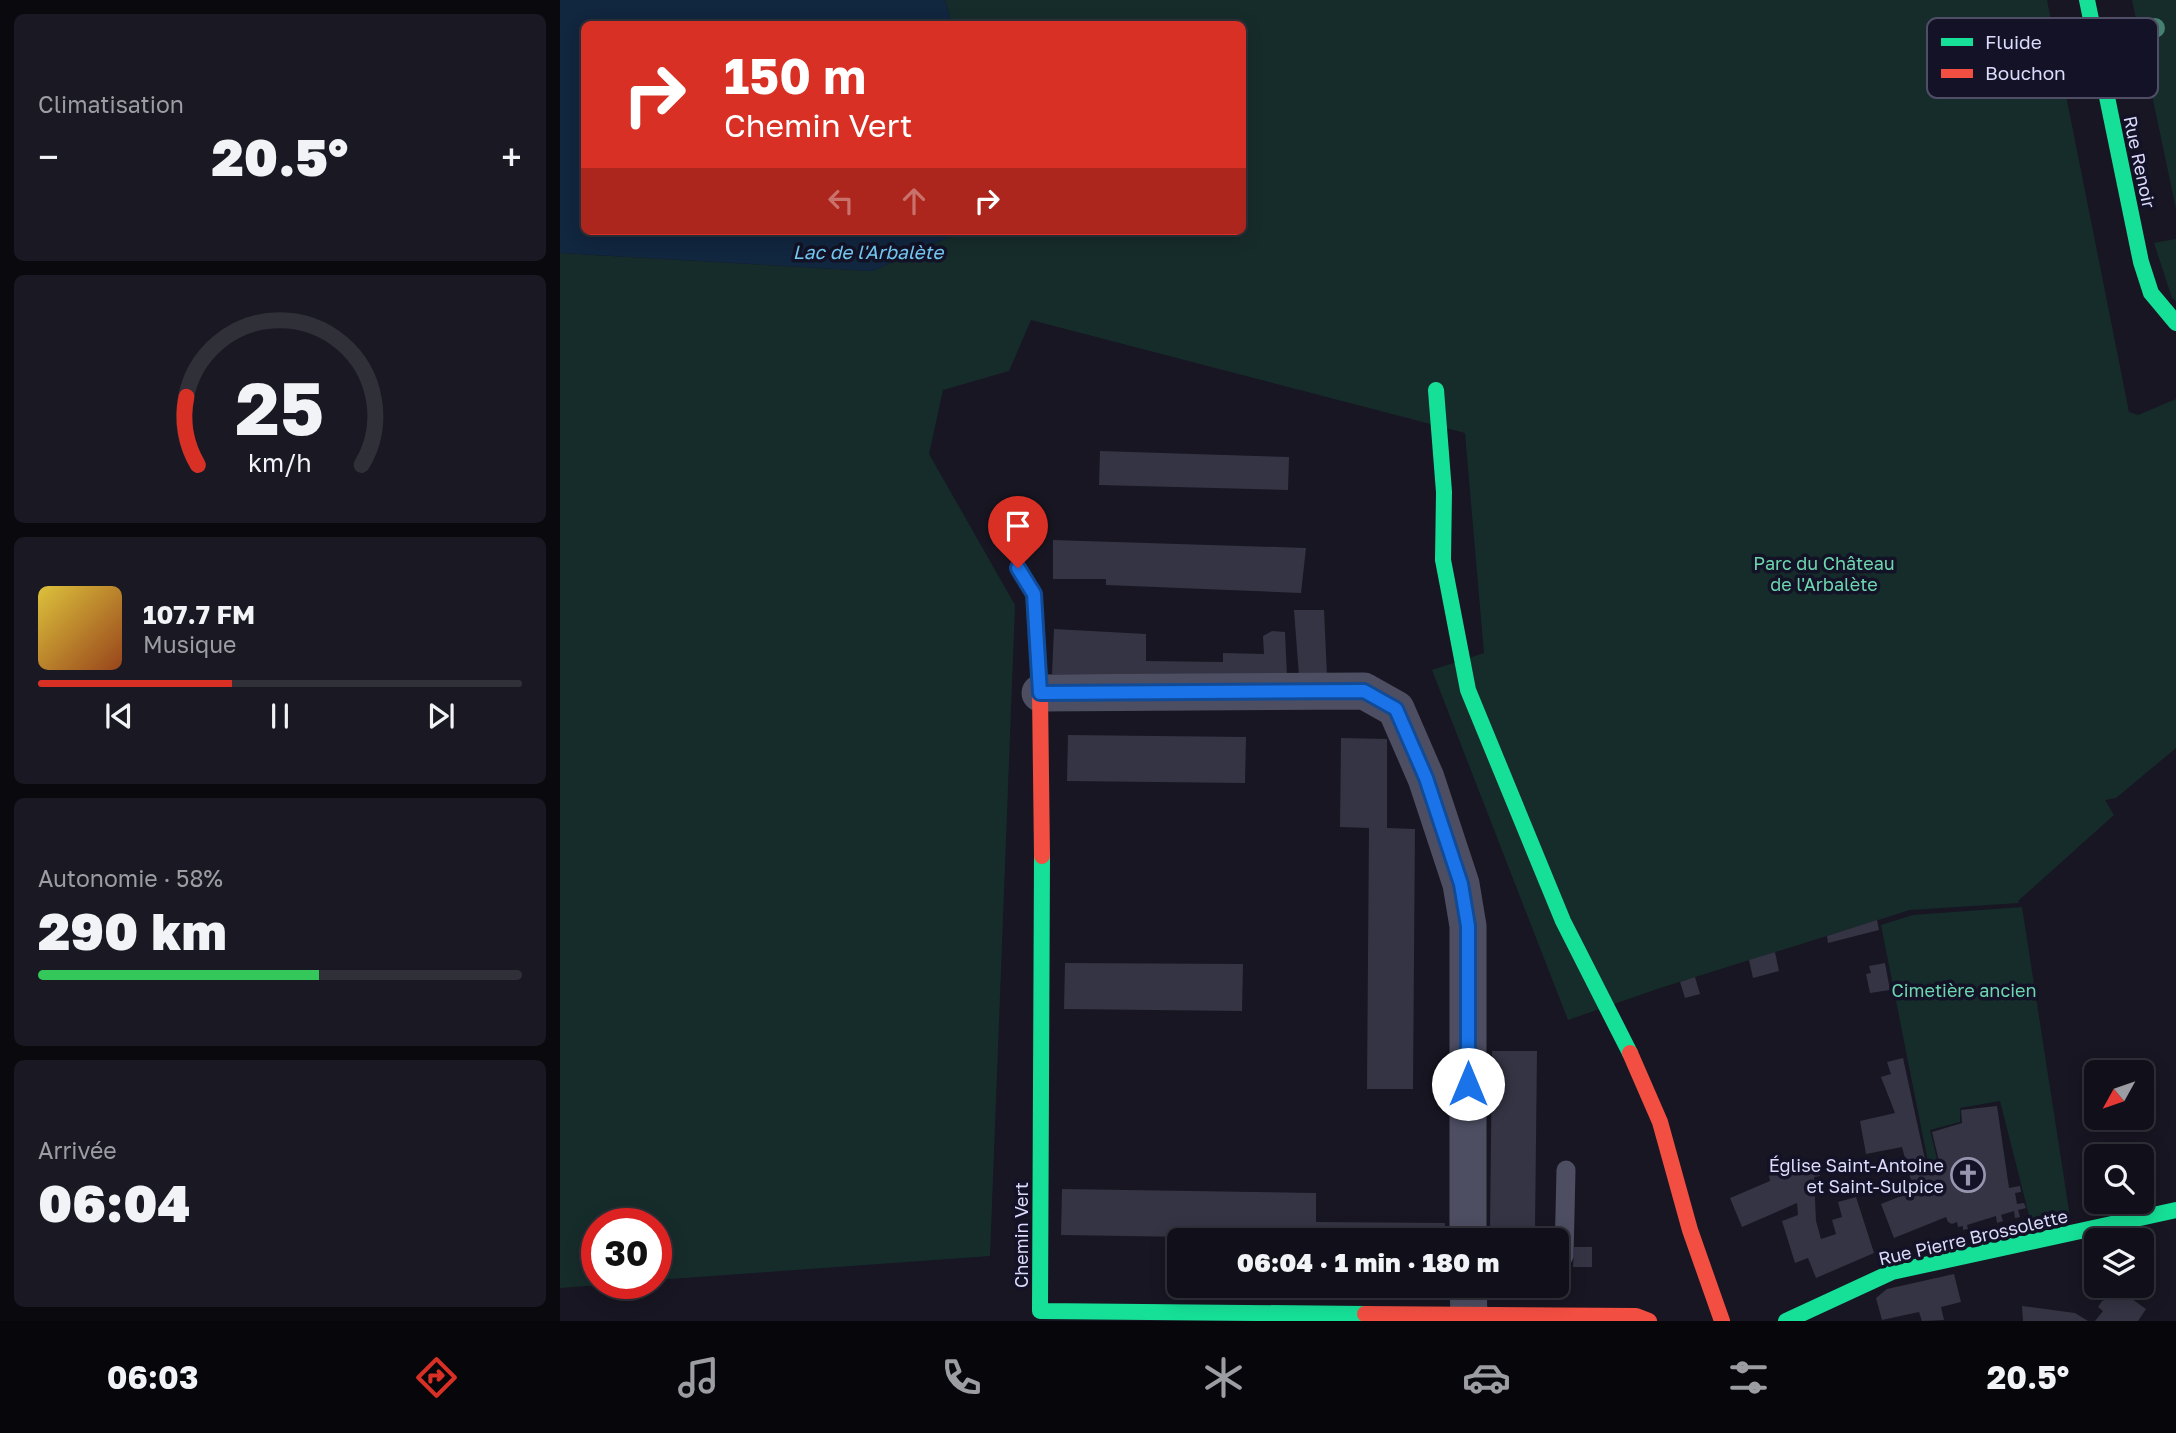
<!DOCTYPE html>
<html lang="fr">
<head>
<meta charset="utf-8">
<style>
  :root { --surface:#11101a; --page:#1a1923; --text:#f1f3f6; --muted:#9c9da2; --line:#303039; --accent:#d93025 }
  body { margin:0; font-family:"Golos Text",sans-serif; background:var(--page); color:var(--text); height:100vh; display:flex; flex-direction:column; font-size:26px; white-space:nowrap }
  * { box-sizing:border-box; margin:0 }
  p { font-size:23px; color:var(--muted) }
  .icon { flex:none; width:38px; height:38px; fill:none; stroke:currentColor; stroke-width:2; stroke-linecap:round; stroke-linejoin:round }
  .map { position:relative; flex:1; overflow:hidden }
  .panel { display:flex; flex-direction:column; gap:14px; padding:14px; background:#09090e; width:560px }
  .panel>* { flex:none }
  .hud { position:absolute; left:21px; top:21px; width:665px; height:214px; border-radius:10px; box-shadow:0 4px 18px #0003,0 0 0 2px var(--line); background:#d93025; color:#fff; overflow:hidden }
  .needle { width:46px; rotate:230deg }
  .buttons { position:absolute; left:1524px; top:1060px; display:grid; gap:14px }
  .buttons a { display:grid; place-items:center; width:70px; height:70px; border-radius:10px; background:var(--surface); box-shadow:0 4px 18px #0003,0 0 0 2px var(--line); font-size:35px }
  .speed { position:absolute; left:21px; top:1208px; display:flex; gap:14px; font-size:35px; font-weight:700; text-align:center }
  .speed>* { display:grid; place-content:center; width:91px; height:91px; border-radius:50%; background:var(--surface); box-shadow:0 4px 18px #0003,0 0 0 2px var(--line); line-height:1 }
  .speed .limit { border:10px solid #d22; background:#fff; color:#111 }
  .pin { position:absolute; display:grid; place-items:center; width:60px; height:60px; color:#fff; margin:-72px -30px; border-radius:50% 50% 50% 0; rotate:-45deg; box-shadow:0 0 7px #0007 }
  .pin .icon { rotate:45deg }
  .me { position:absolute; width:77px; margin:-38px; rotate:0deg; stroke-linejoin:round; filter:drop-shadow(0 0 5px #0008) }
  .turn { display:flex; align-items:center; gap:24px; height:147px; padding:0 28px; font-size:32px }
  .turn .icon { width:91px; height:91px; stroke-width:2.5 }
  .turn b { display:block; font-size:49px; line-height:60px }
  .lanes { display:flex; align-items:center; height:66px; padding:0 28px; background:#0003; justify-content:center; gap:35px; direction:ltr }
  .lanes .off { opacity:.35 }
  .big { font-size:52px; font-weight:800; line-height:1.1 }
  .panel .widget { flex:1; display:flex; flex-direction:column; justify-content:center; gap:10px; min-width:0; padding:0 24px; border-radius:10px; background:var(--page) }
  .panel .dial { align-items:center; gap:0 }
  .dial svg { height:182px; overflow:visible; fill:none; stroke:var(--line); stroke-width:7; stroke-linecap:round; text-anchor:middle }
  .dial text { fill:var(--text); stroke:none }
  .song { display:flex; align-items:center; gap:21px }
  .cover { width:84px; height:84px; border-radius:10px; background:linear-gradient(135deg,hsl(50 70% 55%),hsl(20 70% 35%)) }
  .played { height:7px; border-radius:4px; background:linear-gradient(90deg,var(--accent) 40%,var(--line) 40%) }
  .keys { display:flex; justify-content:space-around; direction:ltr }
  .heat { display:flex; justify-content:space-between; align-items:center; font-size:38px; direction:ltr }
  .charge { height:10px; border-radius:5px; background:linear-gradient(90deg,#34c759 58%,var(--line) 0) }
  .trip { position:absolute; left:607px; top:1228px; width:402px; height:70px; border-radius:10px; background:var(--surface); box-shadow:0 4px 18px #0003,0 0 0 2px var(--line); font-weight:800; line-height:70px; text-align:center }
  .tabs { display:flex; height:112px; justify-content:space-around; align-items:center; background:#07060a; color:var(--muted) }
  .tabs .icon { width:49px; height:49px }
  .tabs .on { color:var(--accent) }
  .tabs b { font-size:32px; color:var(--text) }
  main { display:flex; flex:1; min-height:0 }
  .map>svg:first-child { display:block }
  .green { fill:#162c2b }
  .water { fill:#11263f }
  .building { fill:#353444 }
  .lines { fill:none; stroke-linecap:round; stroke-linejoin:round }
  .lane { stroke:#4d4e62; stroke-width:19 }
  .street { stroke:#4d4e62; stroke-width:37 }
  .fast { stroke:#16e098; stroke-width:16 }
  .jam { stroke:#f24e42; stroke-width:16 }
  .tree { fill:#46806f }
  .route-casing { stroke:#114b97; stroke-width:18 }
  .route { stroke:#1a73e8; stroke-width:12 }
  .labels { text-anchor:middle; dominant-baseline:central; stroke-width:7; stroke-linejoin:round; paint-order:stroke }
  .street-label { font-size:18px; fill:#dbdbfc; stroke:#131226 }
  .park-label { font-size:18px; fill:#6dd6ae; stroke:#131226 }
  .poi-label { font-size:18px; fill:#dbdbfc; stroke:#131226; text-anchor:end }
  .water-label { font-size:19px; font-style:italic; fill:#73c8f2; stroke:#131226 }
  .key { fill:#131226; stroke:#4f4e66; stroke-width:2 }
  .key-label { font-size:19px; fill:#dbdbfc }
</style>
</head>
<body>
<main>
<section class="panel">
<div class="widget"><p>Climatisation</p>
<div class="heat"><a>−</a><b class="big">20.5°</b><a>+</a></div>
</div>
<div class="widget dial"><svg viewBox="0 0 100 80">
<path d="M14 69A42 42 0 1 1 86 69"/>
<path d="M14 69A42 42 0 0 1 9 39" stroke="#d93025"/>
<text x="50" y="56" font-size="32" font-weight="700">25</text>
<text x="50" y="72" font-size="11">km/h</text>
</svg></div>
<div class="widget">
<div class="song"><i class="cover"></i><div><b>107.7 FM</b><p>Musique</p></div></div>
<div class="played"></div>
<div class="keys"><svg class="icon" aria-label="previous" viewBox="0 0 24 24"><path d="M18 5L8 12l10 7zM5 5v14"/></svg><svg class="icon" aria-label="pause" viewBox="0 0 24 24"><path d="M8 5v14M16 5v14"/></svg><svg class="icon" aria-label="next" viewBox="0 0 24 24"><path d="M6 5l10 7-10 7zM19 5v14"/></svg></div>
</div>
<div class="widget"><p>Autonomie · 58%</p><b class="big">290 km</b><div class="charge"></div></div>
<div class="widget"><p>Arrivée</p><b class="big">06:04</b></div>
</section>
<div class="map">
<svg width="1616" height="1321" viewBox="0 0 1616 1321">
  <rect width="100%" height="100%" fill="#171622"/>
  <g class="green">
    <path d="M 385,0 L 1487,0 L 1569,412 L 1578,415 L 1616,399 L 1616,748 L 1556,798 L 1545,800 L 1554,815 L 1458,901 L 1459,903 L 1350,910 L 1100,988 L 1008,1020 L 872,670 L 924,653 L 905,433 L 471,320 L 449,371 L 383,390 L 369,454 L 455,605 L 430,1256 L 96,1280 L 96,1223 L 37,1223 L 37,1283 L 66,1283 L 0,1288 L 0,253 L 312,271 L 403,231 L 682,231 L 682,24 L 392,24 Z"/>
    <path d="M 1572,0 L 1616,0 L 1616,209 Z"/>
    <path d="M 1616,239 L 1616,301 L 1612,298 L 1594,243 Z"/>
    <path d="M 1462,907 L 1510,1217 L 1471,1223 L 1440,1101 L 1400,1108 L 1400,1122 L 1370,1130 L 1377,1159 L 1368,1162 L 1321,925 L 1353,915 Z"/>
  </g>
  <path class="water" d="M 0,0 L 385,0 L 392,24 L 24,24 L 24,231 L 403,231 L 312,271 L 0,253 Z"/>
  <g class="building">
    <path d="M 540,451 L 729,457 L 728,490 L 539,485 Z"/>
    <path d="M 493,540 L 746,548 L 741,593 L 546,585 L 546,579 L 493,579 Z"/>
    <path d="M 734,610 L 764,610 L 767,676 L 739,676 Z"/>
    <path d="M 494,629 L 586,634 L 586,661 L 663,662 L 663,653 L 704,654 L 703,636 L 712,631 L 725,632 L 727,676 L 492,674 Z"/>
    <path d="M 508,735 L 686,737 L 685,783 L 507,781 Z"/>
    <path d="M 781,738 L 827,739 L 827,828 L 855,829 L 853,1089 L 807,1089 L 809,828 L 780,827 Z"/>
    <path d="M 1317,920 L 1319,930 L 1268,943 L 1267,936 Z"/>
    <path d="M 1215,952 L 1219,971 L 1193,978 L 1189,960 Z"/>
    <path d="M 505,963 L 683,964 L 682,1011 L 504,1009 Z"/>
    <path d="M 1325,963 L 1330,990 L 1310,993 L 1306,974 L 1311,973 L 1309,966 Z"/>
    <path d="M 1135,977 L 1140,994 L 1125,998 L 1120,982 Z"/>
    <path d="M 932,1051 L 977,1051 L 975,1228 L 930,1228 Z"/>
    <path d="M 1343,1058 L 1366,1164 L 1379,1161 L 1372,1132 L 1402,1123 L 1401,1110 L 1437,1106 L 1449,1188 L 1460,1186 L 1461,1192 L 1455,1193 L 1457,1204 L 1464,1203 L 1466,1208 L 1458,1210 L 1460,1217 L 1455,1218 L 1454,1211 L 1441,1215 L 1443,1221 L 1437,1223 L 1436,1216 L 1407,1225 L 1408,1229 L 1403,1230 L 1403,1226 L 1398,1227 L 1397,1222 L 1392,1224 L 1388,1222 L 1386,1217 L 1334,1238 L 1321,1204 L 1354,1191 L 1342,1147 L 1306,1154 L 1300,1121 L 1335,1113 L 1321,1077 L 1331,1074 L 1327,1062 Z"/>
    <path d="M 1231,1160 L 1231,1164 L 1256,1160 L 1260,1176 L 1254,1177 L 1256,1221 L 1261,1239 L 1276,1234 L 1272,1220 L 1282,1217 L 1278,1202 L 1296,1197 L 1314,1253 L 1256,1278 L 1248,1258 L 1235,1263 L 1222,1221 L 1238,1215 L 1237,1203 L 1182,1227 L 1170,1198 L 1210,1181 L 1208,1170 Z"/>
    <path d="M 502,1189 L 756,1193 L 756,1222 L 885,1223 L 884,1241 L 756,1241 L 756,1239 L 501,1235 Z"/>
    <path d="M 1014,1247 L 1032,1247 L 1032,1267 L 1013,1267 Z"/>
    <path d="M 1394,1274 L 1401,1302 L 1381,1307 L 1384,1320 L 1362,1321 L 1359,1312 L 1322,1320 L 1316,1298 L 1327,1289 Z"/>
    <path d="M 1558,1289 L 1586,1309 L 1578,1321 L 1535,1321 L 1543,1311 L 1538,1307 L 1542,1301 L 1553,1297 Z"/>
    <path d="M 1462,1306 L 1515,1313 L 1528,1321 L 1463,1321 Z"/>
  </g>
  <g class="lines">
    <path class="lane" d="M 998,1255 L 1004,1256 L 1006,1170"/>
    <g class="street">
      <path d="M 480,693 L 804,691 L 836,709 L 866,778 L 901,884 L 908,926 L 908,1241"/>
      <path d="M 908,1286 L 909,1315"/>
    </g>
    <g class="fast">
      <path d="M 1527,0 L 1581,262 L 1591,293 L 1616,323"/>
      <path d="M 876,390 L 884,492 L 883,560 L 908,690 L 1003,921 L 1070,1053"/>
      <path d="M 482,856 L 480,1311 L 805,1314"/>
      <path d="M 1226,1321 L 1332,1272 L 1616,1210"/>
    </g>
    <g class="jam">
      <path d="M 458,568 L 474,594 L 480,693 L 482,856"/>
      <path d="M 1070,1053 L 1100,1122 L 1130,1230 L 1162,1321"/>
      <path d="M 805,1314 L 1076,1316 L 1089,1321"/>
    </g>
  </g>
  <circle class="tree" cx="1595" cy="28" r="10"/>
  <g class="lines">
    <g class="route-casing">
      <path id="route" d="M 458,568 L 474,594 L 480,693 L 804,691 L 836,709 L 866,778 L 901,884 L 908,926 L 908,1084"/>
    </g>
    <use href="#route" class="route"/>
  </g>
  <defs>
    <g id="church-ring" transform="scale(1.75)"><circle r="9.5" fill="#131226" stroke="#9696b0" stroke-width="1.5"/><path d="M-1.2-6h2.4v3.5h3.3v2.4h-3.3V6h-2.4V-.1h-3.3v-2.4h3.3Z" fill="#9696b0"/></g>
  </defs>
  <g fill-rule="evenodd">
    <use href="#church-ring" x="1408" y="1175"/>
  </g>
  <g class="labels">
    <g class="street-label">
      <text transform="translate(1580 162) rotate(78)">Rue Renoir</text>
      <text transform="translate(461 1235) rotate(-90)">Chemin Vert</text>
      <text transform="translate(1413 1237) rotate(-13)">Rue Pierre Brossolette</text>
    </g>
    <g class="park-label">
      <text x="1264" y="563">Parc du Château<tspan x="1264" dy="21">de l'Arbalète</tspan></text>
      <text x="1404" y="990">Cimetière ancien</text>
    </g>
    <g class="poi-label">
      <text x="1384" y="1165">Église Saint-Antoine<tspan x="1384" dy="21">et Saint-Sulpice</tspan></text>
    </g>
    <g class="water-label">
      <text x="308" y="251">Lac de l'Arbalète</text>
    </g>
  </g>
  <rect x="1367" y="18" width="231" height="80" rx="10" class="key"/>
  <rect x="1381" y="38" width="32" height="8" fill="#16e098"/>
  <rect x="1381" y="69" width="32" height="9" fill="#f24e42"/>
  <g class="key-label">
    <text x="1425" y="49">Fluide</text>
    <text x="1425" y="80">Bouchon</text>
  </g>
</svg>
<div class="buttons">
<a><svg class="needle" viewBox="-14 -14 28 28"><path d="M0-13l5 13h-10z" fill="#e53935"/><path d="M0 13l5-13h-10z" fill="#9c9da2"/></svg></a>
<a><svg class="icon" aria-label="search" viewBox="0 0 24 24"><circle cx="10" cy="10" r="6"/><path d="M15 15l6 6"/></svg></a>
<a><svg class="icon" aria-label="layers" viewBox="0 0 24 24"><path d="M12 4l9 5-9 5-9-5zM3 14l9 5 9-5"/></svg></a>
</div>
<div class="speed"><div class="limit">30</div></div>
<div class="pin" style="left:458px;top:568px;background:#d93025"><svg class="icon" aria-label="arrive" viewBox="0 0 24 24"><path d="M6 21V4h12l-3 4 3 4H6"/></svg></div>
<svg class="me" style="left:908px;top:1084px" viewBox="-20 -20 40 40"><circle r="19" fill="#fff"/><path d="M0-13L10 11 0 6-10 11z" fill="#1a73e8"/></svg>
<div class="trip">06:04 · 1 min · 180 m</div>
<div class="hud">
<div class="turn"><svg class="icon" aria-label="right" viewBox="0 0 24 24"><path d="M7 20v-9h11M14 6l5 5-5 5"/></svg><div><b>150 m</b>Chemin Vert</div></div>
<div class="lanes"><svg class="icon off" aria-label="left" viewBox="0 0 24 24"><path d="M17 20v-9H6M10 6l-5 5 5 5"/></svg><svg class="icon off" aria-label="ahead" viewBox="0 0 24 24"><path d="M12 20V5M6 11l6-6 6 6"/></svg><svg class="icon" aria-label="right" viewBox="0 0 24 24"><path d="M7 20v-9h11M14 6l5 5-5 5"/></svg></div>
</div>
</div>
</main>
<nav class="tabs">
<b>06:03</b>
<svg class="icon on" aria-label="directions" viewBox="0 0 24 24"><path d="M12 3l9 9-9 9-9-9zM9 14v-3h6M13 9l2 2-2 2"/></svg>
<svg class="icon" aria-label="music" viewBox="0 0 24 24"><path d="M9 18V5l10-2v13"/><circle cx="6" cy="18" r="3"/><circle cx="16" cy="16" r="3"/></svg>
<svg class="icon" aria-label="phone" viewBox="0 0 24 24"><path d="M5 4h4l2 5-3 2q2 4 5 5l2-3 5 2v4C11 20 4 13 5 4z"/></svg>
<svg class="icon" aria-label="climate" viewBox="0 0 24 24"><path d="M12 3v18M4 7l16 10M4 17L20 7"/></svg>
<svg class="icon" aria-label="car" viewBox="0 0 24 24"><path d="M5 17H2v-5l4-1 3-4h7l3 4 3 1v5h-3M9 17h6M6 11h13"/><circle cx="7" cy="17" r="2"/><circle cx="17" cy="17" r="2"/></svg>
<svg class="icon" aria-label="filters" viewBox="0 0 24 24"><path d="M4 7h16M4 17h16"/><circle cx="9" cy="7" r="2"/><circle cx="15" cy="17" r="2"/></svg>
<b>20.5°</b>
</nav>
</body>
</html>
